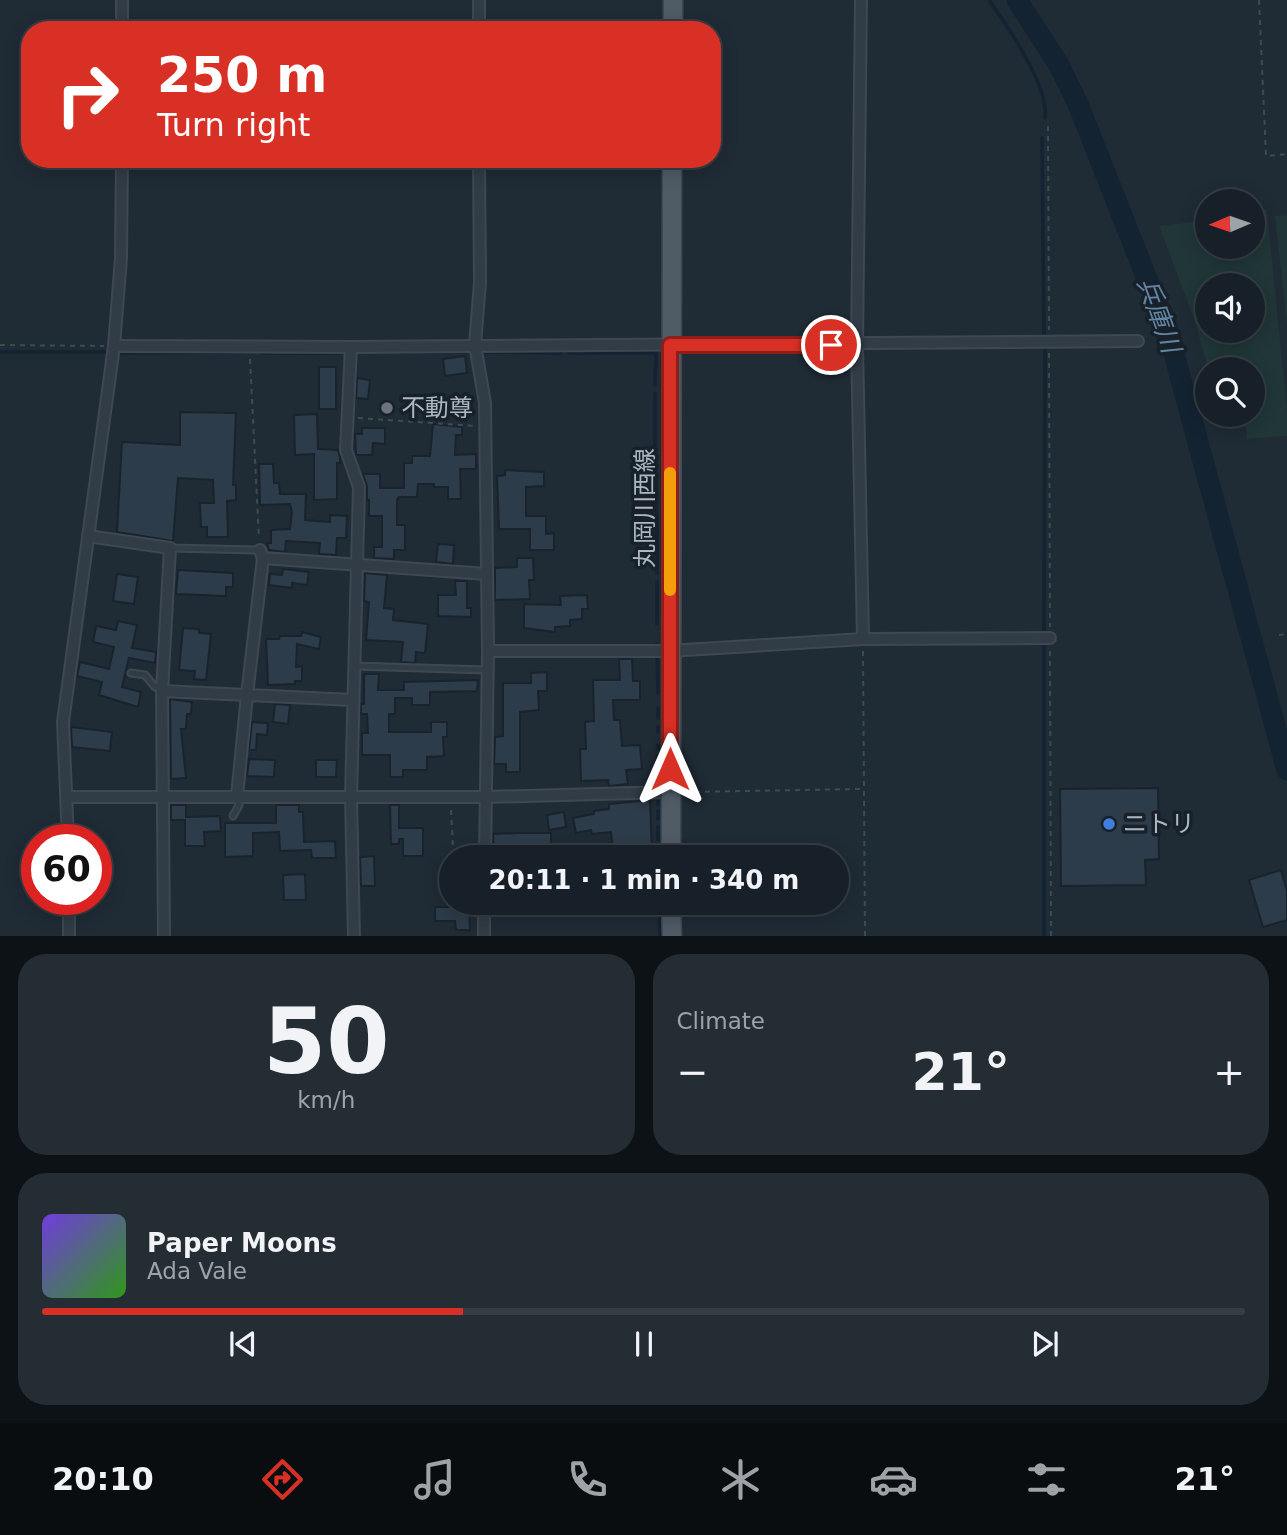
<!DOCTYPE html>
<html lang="en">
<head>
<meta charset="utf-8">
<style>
  :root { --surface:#172028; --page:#242d34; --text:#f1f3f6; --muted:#9ea3a8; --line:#363e45; --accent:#d93025 }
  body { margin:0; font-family:"DejaVu Sans","Noto Sans JP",sans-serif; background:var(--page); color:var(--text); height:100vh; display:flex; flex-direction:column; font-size:26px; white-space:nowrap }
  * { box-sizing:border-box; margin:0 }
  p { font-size:23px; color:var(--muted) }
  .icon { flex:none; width:38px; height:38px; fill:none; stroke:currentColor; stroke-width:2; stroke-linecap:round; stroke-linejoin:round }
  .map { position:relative; height:936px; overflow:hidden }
  .drawer { display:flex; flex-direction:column; gap:18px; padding:18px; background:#0d1216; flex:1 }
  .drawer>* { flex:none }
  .top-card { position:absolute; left:21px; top:21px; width:700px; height:147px; border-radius:28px; box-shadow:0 4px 18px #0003,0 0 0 2px var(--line); background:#d93025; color:#fff; overflow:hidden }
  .needle { width:46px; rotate:268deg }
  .controls { position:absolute; left:1195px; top:189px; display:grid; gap:14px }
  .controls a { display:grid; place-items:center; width:70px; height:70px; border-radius:50%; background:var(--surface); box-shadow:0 4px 18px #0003,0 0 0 2px var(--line); font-size:35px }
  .speed { position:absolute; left:21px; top:824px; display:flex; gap:14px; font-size:35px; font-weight:700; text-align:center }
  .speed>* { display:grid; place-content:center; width:91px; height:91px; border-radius:50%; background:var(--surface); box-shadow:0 4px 18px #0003,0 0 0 2px var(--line); line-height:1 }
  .speed .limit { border:10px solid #d22; background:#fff; color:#111 }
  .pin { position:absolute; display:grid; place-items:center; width:60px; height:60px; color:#fff; margin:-30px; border:4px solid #fff; border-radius:50%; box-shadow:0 2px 7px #0007 }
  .me { position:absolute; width:77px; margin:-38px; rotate:0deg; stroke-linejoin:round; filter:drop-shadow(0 0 5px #0008) }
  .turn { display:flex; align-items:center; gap:24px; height:147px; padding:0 21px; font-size:32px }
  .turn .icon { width:91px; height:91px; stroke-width:2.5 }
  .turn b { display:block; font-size:49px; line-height:60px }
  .big { font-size:52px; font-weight:700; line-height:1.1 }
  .drawer .tile { flex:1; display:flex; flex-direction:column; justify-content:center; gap:10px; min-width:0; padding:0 24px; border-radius:28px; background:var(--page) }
  .drawer .dial { align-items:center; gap:0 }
  .dial b { font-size:91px; line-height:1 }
  .song { display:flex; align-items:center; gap:21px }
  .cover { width:84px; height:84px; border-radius:10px; background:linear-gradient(135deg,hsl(260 70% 55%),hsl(110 70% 35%)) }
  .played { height:7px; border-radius:4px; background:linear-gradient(90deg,var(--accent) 35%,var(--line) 35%) }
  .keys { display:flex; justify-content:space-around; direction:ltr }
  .heat { display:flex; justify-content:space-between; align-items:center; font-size:38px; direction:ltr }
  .drawer .tiles { flex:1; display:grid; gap:18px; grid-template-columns:1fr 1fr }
  .tile:last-child { grid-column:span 2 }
  .trip { position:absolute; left:439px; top:845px; width:410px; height:70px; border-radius:35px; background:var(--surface); box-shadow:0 4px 18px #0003,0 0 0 2px var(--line); font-weight:700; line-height:70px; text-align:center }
  .menu { display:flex; height:112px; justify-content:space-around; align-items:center; background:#090d10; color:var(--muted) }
  .menu .icon { width:49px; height:49px }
  .menu .active { color:var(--accent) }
  .menu b { font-size:32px; color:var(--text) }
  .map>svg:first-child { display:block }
  .green { fill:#203637; fill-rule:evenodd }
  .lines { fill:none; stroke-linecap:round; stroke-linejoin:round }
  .stream { stroke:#132332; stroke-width:3.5 }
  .river { stroke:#132332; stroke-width:21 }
  .building { fill:#2d3c4a; stroke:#1a232c; stroke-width:2 }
  .lane-casing { stroke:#3e4853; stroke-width:9 }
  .street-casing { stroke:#3e4853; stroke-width:14 }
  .primary-casing { stroke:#3e4853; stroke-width:21 }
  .path { stroke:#394f4f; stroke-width:2; stroke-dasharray:5 5; stroke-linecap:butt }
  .lane { stroke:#323c46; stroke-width:5 }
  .street { stroke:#323c46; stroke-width:10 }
  .primary { stroke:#505b66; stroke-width:18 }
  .route-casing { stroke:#8d1f18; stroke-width:18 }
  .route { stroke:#d93025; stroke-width:12 }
  .slow { stroke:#f59e0b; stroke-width:12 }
  .worship-dot { fill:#6b7280; stroke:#18212a; stroke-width:2.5 }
  .shop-dot { fill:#3f7fe0; stroke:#18212a; stroke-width:2.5 }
  .labels { text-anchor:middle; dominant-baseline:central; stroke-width:7; stroke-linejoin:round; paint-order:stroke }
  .poi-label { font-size:24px; fill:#acb7c3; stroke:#18212a; text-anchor:start }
  .street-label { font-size:24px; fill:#acb7c3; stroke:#18212a }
  .water-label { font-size:26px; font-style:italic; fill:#6385a4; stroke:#18212a }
</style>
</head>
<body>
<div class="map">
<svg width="1287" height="937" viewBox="0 0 1287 937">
  <rect width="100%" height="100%" fill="#1f2b35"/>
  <g class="green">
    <path d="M 1258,210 L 1267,210 L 1287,410 L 1287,436 L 1246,439 C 1250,424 1239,421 1227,415 L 1253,415 L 1253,369 L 1208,369 L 1194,319 L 1159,226 L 1207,220 L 1208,247 L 1253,247 L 1253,212 ZM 1208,285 L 1253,285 L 1253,331 L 1208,331 Z"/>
    <path d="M 1287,215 L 1287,326 L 1275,216 Z"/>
  </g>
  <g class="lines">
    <g class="stream">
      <path d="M 989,0 C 1008,27 1049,86 1045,118"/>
      <path d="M 1042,138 L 1044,337"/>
      <path d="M 0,352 L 105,352"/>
      <path d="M 363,352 L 466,352"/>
      <path d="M 485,352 L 561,353"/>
      <path d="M 121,353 L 242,352"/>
      <path d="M 261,353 L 342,353"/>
      <path d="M 568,353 L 656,353 L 655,385"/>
      <path d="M 655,394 L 655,454"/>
      <path d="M 655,463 L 656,489"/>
      <path d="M 656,498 L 657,521"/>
      <path d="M 657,539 L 657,529"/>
      <path d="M 657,546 L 657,573"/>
      <path d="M 657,582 L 657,624"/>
      <path d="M 1044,635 L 1045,349"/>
      <path d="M 657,644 L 658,693"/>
      <path d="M 658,708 L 658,718"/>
      <path d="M 658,732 L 658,727"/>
      <path d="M 658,745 L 658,748"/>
      <path d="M 658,757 L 658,774"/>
      <path d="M 658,800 L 658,804"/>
      <path d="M 658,811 L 658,819"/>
      <path d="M 658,827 L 658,840"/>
      <path d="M 658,858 L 658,851"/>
      <path d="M 660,903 L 660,937"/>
      <path d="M 1044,937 L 1044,645"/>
    </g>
    <path class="river" d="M 1017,0 L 1059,65 L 1078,104 L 1168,332 L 1287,770"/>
  </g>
  <g class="building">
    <path d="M 465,356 L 467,373 L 445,376 L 443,359 Z"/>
    <rect x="319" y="367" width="17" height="42"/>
    <path d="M 357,378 L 370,380 L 368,399 L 356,398 Z"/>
    <path d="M 180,412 L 236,413 L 233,485 L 236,485 L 236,500 L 227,501 L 228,537 L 207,537 L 207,527 L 201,527 L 200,503 L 214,503 L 213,480 L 178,478 L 173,541 L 117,532 L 122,442 L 180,445 Z"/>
    <path d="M 317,414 L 318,449 L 338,450 L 340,458 L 340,463 L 337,463 L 337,499 L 314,500 L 314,454 L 295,455 L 294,415 Z"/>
    <path d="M 433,424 L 462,427 L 462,435 L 456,435 L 455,455 L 476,454 L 476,469 L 460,469 L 461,499 L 448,499 L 448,487 L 434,487 L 434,484 L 418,484 L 417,497 L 399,497 L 397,500 L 397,525 L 405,525 L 405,550 L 394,550 L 394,559 L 374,558 L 374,547 L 382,547 L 382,516 L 369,516 L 369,500 L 367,500 L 367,487 L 363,474 L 380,474 L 380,488 L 404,488 L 404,463 L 412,463 L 412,456 L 430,456 Z"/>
    <path d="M 362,428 L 385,428 L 385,444 L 373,443 L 372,455 L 356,455 L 355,434 L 362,434 Z"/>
    <path d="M 259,464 L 273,464 L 274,483 L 279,483 L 280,494 L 306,494 L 305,520 L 330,522 L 330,515 L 347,516 L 346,538 L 337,538 L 336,555 L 319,554 L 320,543 L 286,541 L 285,552 L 269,550 L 267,543 L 271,543 L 271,530 L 290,529 L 292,512 L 290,504 L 260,505 Z"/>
    <path d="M 505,470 L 544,472 L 544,486 L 526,487 L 526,516 L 546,516 L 546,534 L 554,533 L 554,550 L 530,550 L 530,529 L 499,529 L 497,476 L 505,475 Z"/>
    <path d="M 438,544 L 454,545 L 453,564 L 436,562 Z"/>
    <path d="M 517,558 L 533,558 L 534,580 L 529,580 L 530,599 L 495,600 L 495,568 L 517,567 Z"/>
    <path d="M 283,569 L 309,572 L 307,585 L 292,583 L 292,588 L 269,585 L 270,574 L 282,575 Z"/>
    <path d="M 178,570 L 233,573 L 233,587 L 226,587 L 226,596 L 176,594 Z"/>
    <path d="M 365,573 L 387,575 L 384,608 L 394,609 L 393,620 L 428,624 L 425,653 L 416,652 L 415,663 L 401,662 L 403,642 L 366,640 L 369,602 L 364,601 Z"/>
    <path d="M 117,574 L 138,577 L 134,604 L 113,601 Z"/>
    <path d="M 455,581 L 467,581 L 467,608 L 471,608 L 471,617 L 438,616 L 438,595 L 456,595 Z"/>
    <path d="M 587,595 L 588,609 L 582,609 L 582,619 L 570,620 L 570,626 L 555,627 L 555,632 L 524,628 L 524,604 L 561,605 L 560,596 Z"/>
    <path d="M 118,621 L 137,625 L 132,648 L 156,652 L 155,663 L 129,658 L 122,687 L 141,692 L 138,707 L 99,695 L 102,682 L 77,676 L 80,662 L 109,669 L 114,647 L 93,642 L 96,626 L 116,630 Z"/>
    <path d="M 183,628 L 199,629 L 199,633 L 211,634 L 206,680 L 194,679 L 195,671 L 179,670 Z"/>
    <path d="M 302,632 L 321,637 L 319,649 L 297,644 L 296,667 L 302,666 L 302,681 L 295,681 L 295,684 L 268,685 L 266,639 L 279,639 L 280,636 L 301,636 Z"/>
    <path d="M 619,659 L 632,659 L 633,681 L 640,681 L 640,700 L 613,700 L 614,720 L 620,720 L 622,746 L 640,745 L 642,769 L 626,770 L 628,784 L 609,786 L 608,780 L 581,781 L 580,749 L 586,749 L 585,722 L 594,721 L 593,680 L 620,680 Z"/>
    <path d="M 547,672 L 547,691 L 538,691 L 539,710 L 520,712 L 520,772 L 506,772 L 506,764 L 494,764 L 495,737 L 503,736 L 503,683 L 531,683 L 531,673 Z"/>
    <path d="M 364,674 L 379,674 L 378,690 L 404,690 L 404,682 L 478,680 L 477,691 L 430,692 L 430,705 L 412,705 L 412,698 L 395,698 L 395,714 L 389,714 L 389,732 L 431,732 L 431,722 L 447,722 L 447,737 L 443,737 L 444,756 L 427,757 L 427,770 L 403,770 L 403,777 L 390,777 L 390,755 L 362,755 L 362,733 L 368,733 L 367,714 L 361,714 L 361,704 L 364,704 Z"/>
    <path d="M 170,699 L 192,702 L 191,714 L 187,714 L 186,729 L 181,729 L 186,778 L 171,779 Z"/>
    <path d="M 275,704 L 290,705 L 288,724 L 273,722 Z"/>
    <path d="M 252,722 L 268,723 L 267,735 L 257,734 L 256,750 L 249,750 Z"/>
    <path d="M 71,727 L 112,732 L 110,751 L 72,747 Z"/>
    <path d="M 249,759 L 275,760 L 274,777 L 247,776 Z"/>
    <path d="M 316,760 L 337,760 L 336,777 L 316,777 Z"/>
    <path d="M 1158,788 L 1159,859 L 1145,860 L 1146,885 L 1061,886 L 1060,789 Z"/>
    <path d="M 650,800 L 652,858 L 614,858 L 611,832 L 592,834 L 591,830 L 576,833 L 573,818 L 594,814 L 594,811 L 609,809 L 609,804 Z"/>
    <path d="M 171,805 L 186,805 L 186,817 L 220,816 L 221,831 L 204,832 L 205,846 L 185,846 L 185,820 L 171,820 Z"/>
    <path d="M 276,805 L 299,805 L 299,812 L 303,812 L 304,842 L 335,841 L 336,858 L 312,858 L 311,850 L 280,851 L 279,832 L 253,833 L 253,856 L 225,857 L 225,823 L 276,823 Z"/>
    <path d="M 390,805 L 399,805 L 399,828 L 423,828 L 423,856 L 403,856 L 403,839 L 399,839 L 399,844 L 391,844 Z"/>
    <path d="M 564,812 L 566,827 L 549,830 L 547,815 Z"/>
    <path d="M 519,833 L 551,833 L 551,858 L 532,858 L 532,854 L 494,857 L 493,834 Z"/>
    <path d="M 374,856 L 375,886 L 361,886 L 360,857 Z"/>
    <path d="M 1281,870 L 1287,891 L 1287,920 L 1263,927 L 1249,880 Z"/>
    <path d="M 305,874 L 306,900 L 284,900 L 283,875 Z"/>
    <path d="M 456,903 L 469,903 L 470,930 L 456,930 L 455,921 L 435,921 L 435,907 L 456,907 Z"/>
  </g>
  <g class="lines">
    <g class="lane-casing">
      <g id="lane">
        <path d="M 170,548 L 260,550"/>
        <path d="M 354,666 L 487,670"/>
        <path d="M 131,673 L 145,675 L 155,687 L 163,686"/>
        <path d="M 233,816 L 239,805 L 237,796"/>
      </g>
    </g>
    <g class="street-casing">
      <g id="street">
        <path d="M 479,0 L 479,30"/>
        <path d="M 861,0 L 857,345 L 863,639"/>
        <path d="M 122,30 L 122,0"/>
        <path d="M 479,159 L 480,282 L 475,345 L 485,403 L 488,651 L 485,858"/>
        <path d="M 114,346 L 351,347 L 1138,341"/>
        <path d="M 351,347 L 346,450 L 359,487 L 351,797 L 354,937"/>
        <path d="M 88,536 L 170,548 L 162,691 L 164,937"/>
        <path d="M 260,550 L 263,558 L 487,574"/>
        <path d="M 263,558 L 247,695 L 353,700"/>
        <path d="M 488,651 L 669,651 L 863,639 L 1050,638"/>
        <path d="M 162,691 L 247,695 L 237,796"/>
        <path d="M 68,797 L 485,797 L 670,792"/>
        <path d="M 68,840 L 63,722 L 114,346 L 121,258 L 122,159"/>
        <path d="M 69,900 L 69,937"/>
        <path d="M 484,937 L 484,903"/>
      </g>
    </g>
    <g class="primary-casing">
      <g id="primary">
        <path d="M 673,30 L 673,0"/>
        <path d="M 671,858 L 672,159"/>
        <path d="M 671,903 L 672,937"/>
      </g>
    </g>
    <g class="path">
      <path d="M 1259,0 L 1266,156 L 1287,154"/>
      <path d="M 1048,126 L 1049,330"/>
      <path d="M 0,345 L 104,346"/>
      <path d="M 1049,353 L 1050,627"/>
      <path d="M 250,359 L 259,539"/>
      <path d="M 358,418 L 475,426"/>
      <path d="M 1279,635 L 1287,634"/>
      <path d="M 863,651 L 865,937"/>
      <path d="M 1050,651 L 1051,937"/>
      <path d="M 685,792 L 861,789"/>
      <path d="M 451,810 L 453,847"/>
    </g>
    <use href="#lane" class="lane"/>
    <use href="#street" class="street"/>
    <use href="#primary" class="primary"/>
  </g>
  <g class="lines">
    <g class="route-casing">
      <path id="route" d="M 670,769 L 670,345 L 831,345"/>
    </g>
    <use href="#route" class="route"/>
    <path class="slow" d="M 670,590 L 670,473"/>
  </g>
  <circle class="worship-dot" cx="387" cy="408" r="7"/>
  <circle class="shop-dot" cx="1109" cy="824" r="7"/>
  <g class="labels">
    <g class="poi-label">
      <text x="401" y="408">不動尊</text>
      <text x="1123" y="824">ニトリ</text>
    </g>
    <g class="street-label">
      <text transform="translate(645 508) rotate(-90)">丸岡川西線</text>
    </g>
    <g class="water-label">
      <text transform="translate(1159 315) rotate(70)">兵庫川</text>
    </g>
  </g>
</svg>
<div class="controls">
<a><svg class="needle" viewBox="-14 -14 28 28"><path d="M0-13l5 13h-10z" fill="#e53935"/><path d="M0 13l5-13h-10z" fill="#9ea3a8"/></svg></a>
<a><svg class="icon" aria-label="sound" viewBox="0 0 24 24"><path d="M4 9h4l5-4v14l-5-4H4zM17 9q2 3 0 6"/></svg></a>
<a><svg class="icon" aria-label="search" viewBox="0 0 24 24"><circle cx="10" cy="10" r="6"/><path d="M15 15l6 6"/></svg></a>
</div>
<div class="speed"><div class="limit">60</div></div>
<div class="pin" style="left:831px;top:345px;background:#d93025"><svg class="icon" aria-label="arrive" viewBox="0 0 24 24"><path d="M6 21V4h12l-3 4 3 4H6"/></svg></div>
<svg class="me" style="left:670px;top:769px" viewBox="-20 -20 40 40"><path d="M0-17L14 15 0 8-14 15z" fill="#d93025" stroke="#fff" stroke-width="4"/></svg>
<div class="trip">20:11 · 1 min · 340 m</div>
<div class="top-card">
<div class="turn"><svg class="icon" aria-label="right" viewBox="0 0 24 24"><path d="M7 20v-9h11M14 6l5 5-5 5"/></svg><div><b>250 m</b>Turn right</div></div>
</div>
</div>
<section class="drawer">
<div class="tiles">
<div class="tile dial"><b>50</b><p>km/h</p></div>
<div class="tile"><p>Climate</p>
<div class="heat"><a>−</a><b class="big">21°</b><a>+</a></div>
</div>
<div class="tile">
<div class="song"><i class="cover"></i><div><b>Paper Moons</b><p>Ada Vale</p></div></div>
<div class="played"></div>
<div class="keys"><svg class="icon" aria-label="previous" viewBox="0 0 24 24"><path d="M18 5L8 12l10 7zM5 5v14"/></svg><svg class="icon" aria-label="pause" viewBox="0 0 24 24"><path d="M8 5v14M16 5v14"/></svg><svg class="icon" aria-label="next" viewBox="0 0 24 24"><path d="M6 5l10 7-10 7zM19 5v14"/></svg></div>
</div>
</div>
</section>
<nav class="menu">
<b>20:10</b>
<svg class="icon active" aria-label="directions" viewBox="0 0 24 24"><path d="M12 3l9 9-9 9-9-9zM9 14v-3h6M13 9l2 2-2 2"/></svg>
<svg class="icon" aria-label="music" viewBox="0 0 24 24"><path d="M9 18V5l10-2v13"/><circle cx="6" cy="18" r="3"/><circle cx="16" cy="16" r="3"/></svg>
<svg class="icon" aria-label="phone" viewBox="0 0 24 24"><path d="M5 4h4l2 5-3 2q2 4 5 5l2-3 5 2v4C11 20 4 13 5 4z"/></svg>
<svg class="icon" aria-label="climate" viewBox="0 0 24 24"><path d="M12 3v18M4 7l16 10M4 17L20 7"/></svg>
<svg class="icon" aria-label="car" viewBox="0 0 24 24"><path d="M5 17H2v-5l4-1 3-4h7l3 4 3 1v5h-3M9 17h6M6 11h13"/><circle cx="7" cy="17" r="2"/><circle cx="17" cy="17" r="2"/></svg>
<svg class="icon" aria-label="filters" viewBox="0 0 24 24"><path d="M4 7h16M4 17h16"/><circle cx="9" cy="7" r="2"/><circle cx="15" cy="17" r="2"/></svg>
<b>21°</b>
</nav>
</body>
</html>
